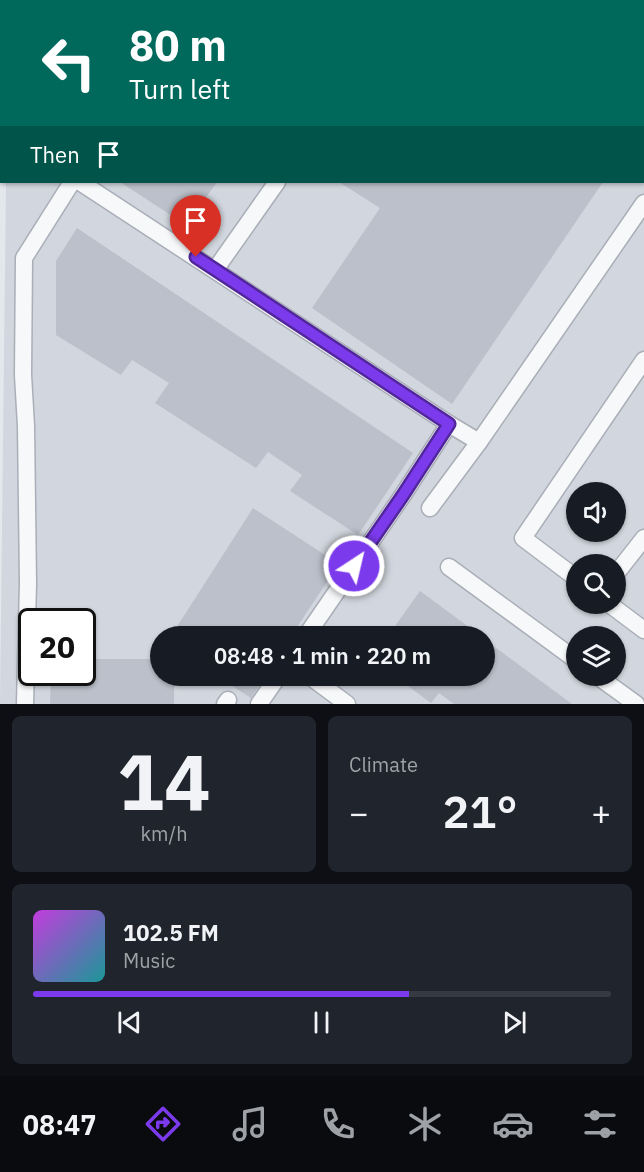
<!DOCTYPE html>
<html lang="en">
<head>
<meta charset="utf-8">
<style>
  :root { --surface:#171b24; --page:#20242c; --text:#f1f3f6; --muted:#9ea1a6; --line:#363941; --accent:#7c3aed }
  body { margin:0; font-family:"IBM Plex Sans",sans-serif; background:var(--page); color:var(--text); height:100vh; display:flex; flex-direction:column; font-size:22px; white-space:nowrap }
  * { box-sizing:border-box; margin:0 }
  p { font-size:20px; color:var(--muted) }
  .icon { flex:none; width:33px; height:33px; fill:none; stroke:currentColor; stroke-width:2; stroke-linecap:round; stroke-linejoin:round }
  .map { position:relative; height:704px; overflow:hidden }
  .panel { display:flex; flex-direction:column; gap:12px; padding:12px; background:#0d0f14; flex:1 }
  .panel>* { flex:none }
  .hud { position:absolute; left:0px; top:0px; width:645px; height:183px; box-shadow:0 2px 4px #0004; background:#00695c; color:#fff; overflow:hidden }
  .controls { position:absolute; left:566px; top:482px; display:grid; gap:12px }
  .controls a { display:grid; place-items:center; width:60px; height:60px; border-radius:50%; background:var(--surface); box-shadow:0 2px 4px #0004; font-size:30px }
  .speed { position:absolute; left:18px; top:608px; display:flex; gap:12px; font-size:30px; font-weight:700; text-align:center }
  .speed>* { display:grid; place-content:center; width:78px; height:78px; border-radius:50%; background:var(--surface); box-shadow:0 2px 4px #0004; line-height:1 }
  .speed .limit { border:3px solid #111; border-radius:9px; background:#fff; color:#111 }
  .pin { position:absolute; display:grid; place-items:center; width:51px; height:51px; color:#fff; margin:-62px -26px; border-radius:50% 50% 50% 0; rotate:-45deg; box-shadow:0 0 6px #0007 }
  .pin .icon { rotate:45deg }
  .me { position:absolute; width:66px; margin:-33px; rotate:35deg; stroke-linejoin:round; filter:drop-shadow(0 0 4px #0008) }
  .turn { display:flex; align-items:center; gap:21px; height:126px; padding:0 30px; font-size:27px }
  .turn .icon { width:78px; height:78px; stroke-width:2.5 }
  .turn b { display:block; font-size:42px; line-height:51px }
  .then { display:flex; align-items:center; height:57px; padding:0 30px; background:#0003; gap:12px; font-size:22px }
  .big { font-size:45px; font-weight:600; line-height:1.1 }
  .panel .tile { flex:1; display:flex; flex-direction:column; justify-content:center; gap:9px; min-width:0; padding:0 21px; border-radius:9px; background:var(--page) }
  .panel .dial { align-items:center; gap:0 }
  .dial b { font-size:78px; line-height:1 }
  .song { display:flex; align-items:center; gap:18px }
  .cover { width:72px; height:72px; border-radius:9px; background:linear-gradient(135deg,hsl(290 70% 55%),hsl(180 70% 35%)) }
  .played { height:6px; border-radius:3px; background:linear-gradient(90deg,var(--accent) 65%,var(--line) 65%) }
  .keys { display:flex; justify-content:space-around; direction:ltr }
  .heat { display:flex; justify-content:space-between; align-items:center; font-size:33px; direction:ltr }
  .panel .tiles { flex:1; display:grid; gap:12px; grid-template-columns:1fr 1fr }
  .tile:last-child { grid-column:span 2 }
  .trip { position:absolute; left:150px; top:626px; width:345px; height:60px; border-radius:30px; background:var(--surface); box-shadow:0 2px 4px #0004; font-weight:600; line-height:60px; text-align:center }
  .dock { display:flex; height:96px; justify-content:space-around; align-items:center; background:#090b0e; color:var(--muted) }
  .dock .icon { width:42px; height:42px }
  .dock .current { color:var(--accent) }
  .dock b { font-size:27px; color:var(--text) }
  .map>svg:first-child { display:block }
  .built { fill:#d2d6de; fill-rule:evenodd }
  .building { fill:#bbc0ca }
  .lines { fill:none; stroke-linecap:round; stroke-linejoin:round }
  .minor-casing { stroke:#a9aeb7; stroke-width:19 }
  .minor { stroke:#f7f8fa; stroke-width:16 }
  .route-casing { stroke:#51269a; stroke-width:15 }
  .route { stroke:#7c3aed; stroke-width:10 }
</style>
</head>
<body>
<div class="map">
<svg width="644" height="704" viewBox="0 0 644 704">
  <rect width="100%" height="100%" fill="#e4e7ec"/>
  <path class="built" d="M 5,0 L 644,0 L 644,704 L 0,704 L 6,182 L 644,182 L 644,2 L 5,2 ZM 576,492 L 615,492 L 615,531 L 576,531 ZM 576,564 L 615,564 L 615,603 L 576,603 ZM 32,621 L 82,621 L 82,672 L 32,672 ZM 160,636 L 484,636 L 484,675 L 160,675 ZM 576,636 L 615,636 L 615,675 L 576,675 Z"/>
  <g class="building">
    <path d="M 120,182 L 217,182 L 186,225 Z"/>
    <path d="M 339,182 L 603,182 L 452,404 L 312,308 L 380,208 Z"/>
    <path d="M 77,228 L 413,453 L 358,535 L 290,491 L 302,475 L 268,452 L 256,468 L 155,403 L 169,383 L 132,360 L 121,375 L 56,335 L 56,261 Z"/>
    <path d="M 253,508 L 339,564 L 291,636 L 171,636 Z"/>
    <path d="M 420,591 L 481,636 L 388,636 Z"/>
    <path d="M 484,639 L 572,704 L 454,704 L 439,693 L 431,703 L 393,675 L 484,675 Z"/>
    <path d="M 82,659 L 160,659 L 160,675 L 174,675 L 174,704 L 50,704 L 51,672 L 82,672 Z"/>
    <path d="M 215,675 L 266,675 L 251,698 Z"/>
  </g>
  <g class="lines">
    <g class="minor-casing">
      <g id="minor">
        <path d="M 59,2 L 60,0"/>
        <path d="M 0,14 L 2,15"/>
        <path d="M 0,96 L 2,96"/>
        <path d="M 80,182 L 449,424"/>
        <path d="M 215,270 L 277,182"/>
        <path d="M 430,508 L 479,442"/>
        <path d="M 449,567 L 576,660"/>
        <path d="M 615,575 L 644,538"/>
        <path d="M 576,578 L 523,538 L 644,360"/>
        <path d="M 608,603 L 644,630"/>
        <path d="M 306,636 L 403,495 L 449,424 L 479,442 L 644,203"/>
        <path d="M 308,675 L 347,704"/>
        <path d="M 596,675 L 636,704"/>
        <path d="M 25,704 L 28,583 L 26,426 L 23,375 L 24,258 L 72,182"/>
        <path d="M 225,704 L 228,700"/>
        <path d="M 259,704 L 279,675"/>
      </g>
    </g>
    <use href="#minor" class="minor"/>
  </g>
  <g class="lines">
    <g class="route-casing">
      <path id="route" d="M 196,257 L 449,424 L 403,495 L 354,566"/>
    </g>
    <use href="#route" class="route"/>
  </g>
</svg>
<div class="controls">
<a><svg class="icon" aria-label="sound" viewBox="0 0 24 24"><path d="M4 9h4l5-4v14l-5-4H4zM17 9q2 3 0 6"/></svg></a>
<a><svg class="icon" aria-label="search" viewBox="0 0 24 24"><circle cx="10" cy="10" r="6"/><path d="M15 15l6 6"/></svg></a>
<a><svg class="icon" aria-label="layers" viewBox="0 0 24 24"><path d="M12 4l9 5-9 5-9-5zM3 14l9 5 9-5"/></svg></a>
</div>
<div class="speed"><div class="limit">20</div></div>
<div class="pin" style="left:196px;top:257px;background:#d93025"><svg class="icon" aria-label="arrive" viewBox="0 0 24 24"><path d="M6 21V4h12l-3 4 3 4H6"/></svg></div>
<svg class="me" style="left:354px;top:566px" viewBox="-20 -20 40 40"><circle r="17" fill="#7c3aed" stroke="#fff" stroke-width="3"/><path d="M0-11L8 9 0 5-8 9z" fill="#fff"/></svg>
<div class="trip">08:48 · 1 min · 220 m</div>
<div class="hud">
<div class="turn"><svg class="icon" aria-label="left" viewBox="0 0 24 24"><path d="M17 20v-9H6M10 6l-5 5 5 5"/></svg><div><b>80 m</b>Turn left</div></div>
<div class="then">Then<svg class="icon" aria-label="arrive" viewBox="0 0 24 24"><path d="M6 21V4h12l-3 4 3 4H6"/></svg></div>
</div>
</div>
<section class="panel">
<div class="tiles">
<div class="tile dial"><b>14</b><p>km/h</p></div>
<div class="tile"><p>Climate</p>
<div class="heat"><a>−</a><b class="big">21°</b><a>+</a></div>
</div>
<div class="tile">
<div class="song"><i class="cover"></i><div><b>102.5 FM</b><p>Music</p></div></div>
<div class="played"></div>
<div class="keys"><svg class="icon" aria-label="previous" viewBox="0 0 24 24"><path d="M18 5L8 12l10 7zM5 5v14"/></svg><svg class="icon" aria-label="pause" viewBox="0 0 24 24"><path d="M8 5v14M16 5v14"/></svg><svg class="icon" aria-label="next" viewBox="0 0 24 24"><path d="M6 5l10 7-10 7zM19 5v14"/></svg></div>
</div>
</div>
</section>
<nav class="dock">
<b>08:47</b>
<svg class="icon current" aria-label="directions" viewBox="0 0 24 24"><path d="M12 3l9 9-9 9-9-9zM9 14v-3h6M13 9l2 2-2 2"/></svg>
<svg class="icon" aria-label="music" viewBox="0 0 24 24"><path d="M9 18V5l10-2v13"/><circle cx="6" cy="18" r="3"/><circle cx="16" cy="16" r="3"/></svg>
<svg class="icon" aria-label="phone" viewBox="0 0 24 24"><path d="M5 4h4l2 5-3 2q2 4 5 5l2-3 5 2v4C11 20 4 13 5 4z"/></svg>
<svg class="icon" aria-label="climate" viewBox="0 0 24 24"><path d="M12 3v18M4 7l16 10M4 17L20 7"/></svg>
<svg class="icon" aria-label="car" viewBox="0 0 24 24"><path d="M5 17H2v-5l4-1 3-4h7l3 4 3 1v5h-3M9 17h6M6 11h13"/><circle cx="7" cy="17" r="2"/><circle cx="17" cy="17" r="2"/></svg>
<svg class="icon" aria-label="filters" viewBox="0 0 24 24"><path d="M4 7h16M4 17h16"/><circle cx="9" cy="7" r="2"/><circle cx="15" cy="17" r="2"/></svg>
</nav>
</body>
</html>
